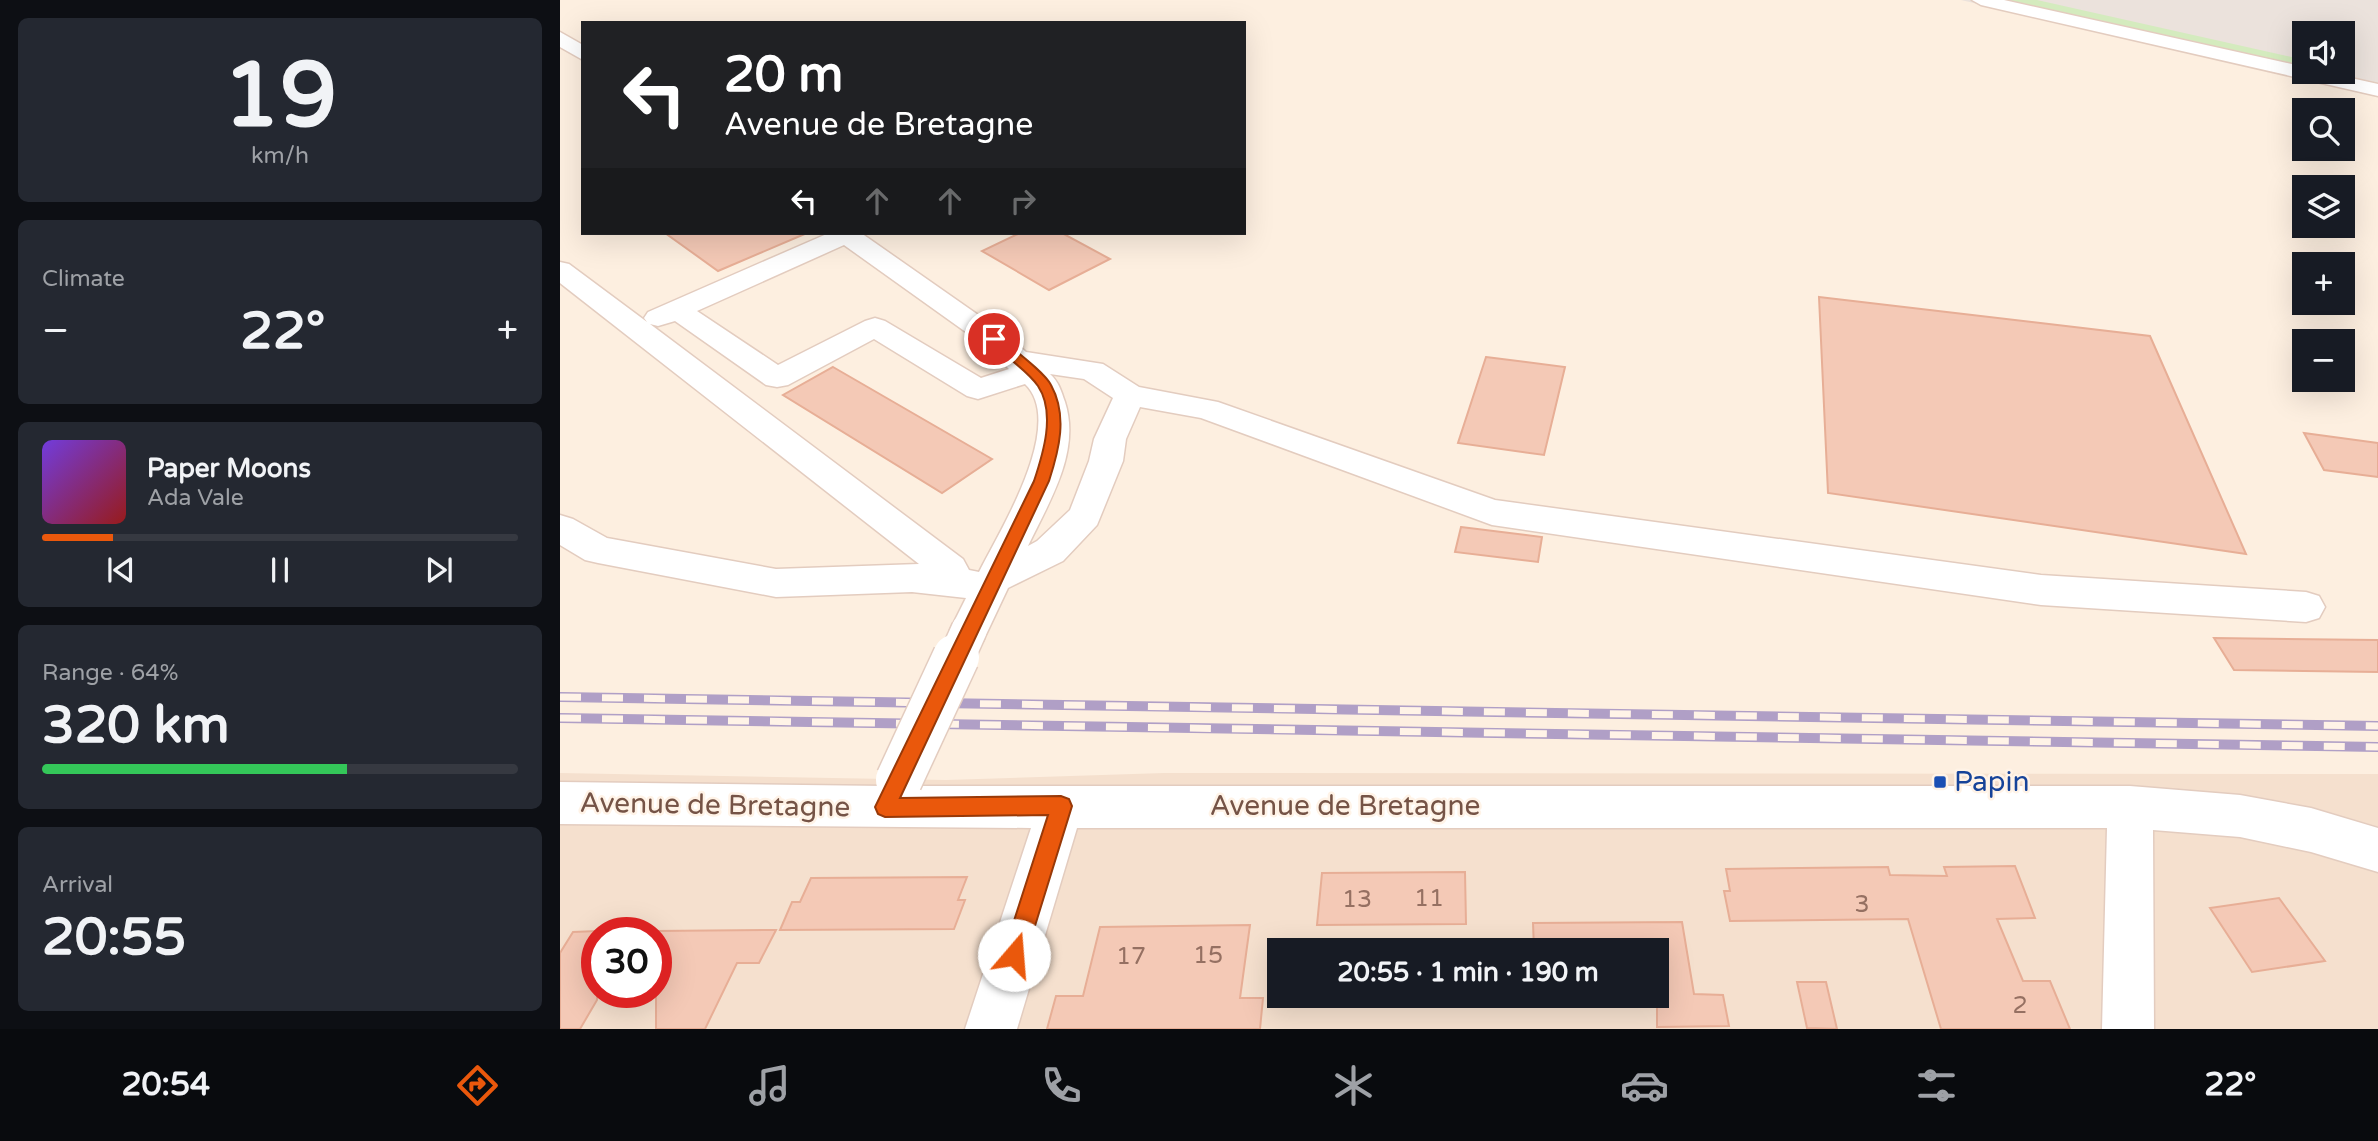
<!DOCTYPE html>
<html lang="en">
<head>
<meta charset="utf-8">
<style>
  :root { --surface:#171b24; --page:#242831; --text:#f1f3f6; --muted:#9ea1a6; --line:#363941; --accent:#ea580c }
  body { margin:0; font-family:"Varela Round",sans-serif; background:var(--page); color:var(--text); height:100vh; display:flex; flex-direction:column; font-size:26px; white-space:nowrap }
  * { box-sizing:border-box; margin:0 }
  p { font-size:23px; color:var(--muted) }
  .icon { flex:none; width:38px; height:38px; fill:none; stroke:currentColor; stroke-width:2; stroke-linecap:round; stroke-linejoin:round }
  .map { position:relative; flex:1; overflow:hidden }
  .sheet { display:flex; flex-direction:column; gap:18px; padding:18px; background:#0d0f14; width:560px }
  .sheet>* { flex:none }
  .guide { position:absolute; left:21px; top:21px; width:665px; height:214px; border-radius:0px; box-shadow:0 7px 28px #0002; background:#202124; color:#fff; overflow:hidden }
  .controls { position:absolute; left:1732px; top:21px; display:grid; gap:14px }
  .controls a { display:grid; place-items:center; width:63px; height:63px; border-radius:0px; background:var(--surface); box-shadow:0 7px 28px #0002; font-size:35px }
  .speed { position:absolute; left:21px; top:917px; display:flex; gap:14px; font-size:35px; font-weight:700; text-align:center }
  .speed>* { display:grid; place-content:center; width:91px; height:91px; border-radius:50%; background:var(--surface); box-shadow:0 7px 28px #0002; line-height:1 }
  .speed .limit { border:10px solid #d22; background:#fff; color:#111 }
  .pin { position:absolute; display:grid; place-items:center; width:60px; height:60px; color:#fff; margin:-30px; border:4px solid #fff; border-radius:50%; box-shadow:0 2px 7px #0007 }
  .me { position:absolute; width:77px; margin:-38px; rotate:18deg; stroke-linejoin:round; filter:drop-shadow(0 0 5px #0008) }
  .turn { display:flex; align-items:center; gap:24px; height:147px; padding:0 28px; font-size:32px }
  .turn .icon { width:91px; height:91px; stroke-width:2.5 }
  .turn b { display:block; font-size:49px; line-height:60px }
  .lanes { display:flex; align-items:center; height:66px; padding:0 28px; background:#0003; justify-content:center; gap:35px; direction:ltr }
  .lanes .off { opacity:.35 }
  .big { font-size:52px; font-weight:700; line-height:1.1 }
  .sheet .tile { flex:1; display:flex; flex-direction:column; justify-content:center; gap:10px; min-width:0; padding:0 24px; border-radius:10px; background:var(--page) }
  .sheet .dial { align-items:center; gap:0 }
  .dial b { font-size:91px; line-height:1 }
  .song { display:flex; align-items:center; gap:21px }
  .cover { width:84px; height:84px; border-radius:10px; background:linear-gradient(135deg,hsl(260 70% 55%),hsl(0 70% 35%)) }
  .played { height:7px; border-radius:4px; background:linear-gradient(90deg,var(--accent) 15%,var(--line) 15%) }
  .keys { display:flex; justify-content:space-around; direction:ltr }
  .heat { display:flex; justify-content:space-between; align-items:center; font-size:38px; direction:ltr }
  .charge { height:10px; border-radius:5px; background:linear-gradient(90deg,#34c759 64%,var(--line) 0) }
  .trip { position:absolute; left:707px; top:938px; width:402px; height:70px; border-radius:0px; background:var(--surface); box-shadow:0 7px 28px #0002; font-weight:700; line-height:70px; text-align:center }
  .tabs { display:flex; height:112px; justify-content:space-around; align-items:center; background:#090b0e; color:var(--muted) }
  .tabs .icon { width:49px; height:49px }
  .tabs .on { color:var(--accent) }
  .tabs b { font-size:32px; color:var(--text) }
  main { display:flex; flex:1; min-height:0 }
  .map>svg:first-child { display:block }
  .residential { fill:#f5e0ce; fill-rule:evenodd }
  .industrial { fill:#ebe2dc; fill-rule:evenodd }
  .green { fill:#d4ebbe }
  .building { fill:#f4c9b6; stroke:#e7ae96; stroke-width:2 }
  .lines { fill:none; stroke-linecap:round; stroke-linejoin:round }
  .minor-casing { stroke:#e3ccbf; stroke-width:3 }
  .minor { fill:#fff; fill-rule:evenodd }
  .rail-casing { stroke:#b09fc6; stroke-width:10 }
  .rail { stroke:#fff3e7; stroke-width:7; stroke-dasharray:21; stroke-linecap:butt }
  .minor-bridge-far1-casing { stroke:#e3ccbf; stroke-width:38; stroke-linecap:butt }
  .minor-bridge-casing { stroke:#e3ccbf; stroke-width:49; stroke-linecap:butt }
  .minor-bridge-far1 { stroke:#fff; stroke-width:35 }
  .minor-bridge { stroke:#fff; stroke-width:46 }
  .route { fill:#ea580c; stroke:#983908; stroke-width:2 }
  .transit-dot { fill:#1a4fb4; stroke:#fff3e7; stroke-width:2.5 }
  .labels { text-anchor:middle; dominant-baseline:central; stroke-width:5; stroke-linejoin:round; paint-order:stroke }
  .near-number-label { font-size:24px; fill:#957062 }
  .near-transit-label { font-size:28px; fill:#164399; stroke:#fff3e7; text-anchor:start }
  .near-street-label { font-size:28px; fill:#755346; stroke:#fff3e7 }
</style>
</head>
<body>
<main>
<section class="sheet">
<div class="tile dial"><b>19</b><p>km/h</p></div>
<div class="tile"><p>Climate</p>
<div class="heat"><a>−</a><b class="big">22°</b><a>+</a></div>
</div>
<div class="tile">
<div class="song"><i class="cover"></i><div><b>Paper Moons</b><p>Ada Vale</p></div></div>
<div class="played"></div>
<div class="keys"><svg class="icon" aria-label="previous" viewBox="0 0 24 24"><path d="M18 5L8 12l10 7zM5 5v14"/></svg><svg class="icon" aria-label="pause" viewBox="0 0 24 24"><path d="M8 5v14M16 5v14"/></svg><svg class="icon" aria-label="next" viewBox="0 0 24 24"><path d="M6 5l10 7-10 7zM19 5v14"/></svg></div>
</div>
<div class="tile"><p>Range · 64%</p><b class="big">320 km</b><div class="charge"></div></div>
<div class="tile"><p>Arrival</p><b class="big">20:55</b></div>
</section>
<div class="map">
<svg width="1818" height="1029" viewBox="0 0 1818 1029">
  <rect width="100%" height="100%" fill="#fdefe0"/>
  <path class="residential" d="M 0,773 L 386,780 L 604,773 L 1818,774 L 1818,1029 L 0,1029 ZM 37,933 L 96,933 L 96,992 L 37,992 ZM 719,950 L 1097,950 L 1097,996 L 719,996 Z"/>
  <path class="industrial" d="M 1401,0 L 1818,0 L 1818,97 ZM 1745,33 L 1783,33 L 1783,72 L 1745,72 Z"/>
  <path class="green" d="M 1437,0 L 1477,0 L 1745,60 L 1745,68 Z"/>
  <g class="building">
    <path d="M 105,233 L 247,233 L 158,271 Z"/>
    <path d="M 460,233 L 502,233 L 550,259 L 489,290 L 422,251 Z"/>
    <path d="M 1259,297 L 1590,336 L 1686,554 L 1268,493 Z"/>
    <path d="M 926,357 L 1005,367 L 984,455 L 898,443 Z"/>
    <path d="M 273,367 L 432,459 L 382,493 L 223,395 Z"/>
    <path d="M 1744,433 L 1818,443 L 1818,477 L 1764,470 Z"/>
    <path d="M 901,527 L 982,537 L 978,562 L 895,552 Z"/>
    <path d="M 1654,638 L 1818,640 L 1818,672 L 1674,670 Z"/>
    <path d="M 1455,866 L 1475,918 L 1437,919 L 1463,981 L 1490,981 L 1510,1029 L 1381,1029 L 1348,919 L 1170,921 L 1164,891 L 1170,891 L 1166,869 L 1328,867 L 1330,875 L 1387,876 L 1384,867 Z"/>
    <path d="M 905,872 L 906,924 L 757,925 L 762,873 Z"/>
    <path d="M 407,877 L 398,900 L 405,900 L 394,929 L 220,930 L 232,902 L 240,902 L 251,878 Z"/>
    <path d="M 1719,898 L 1765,961 L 1692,972 L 1650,908 Z"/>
    <path d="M 1122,922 L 1134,994 L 1163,995 L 1169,1026 L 1097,1027 L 1097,950 L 974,950 L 973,923 Z"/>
    <path d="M 690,925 L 680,998 L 703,998 L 700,1029 L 487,1029 L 496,996 L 523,996 L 540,927 Z"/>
    <path d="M 216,930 L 199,963 L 177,963 L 145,1029 L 96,1029 L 96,931 Z"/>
    <path d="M 37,931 L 37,1000 L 20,1029 L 0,1029 L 0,953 L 13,932 Z"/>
    <path d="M 1237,982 L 1266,982 L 1277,1029 L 1247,1028 Z"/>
  </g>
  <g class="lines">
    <g class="minor-casing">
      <g id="minor">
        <path d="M 1412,0 L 1444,0 L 1745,67 L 1745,72 L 1764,72 L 1818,84 L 1818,96 L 1421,5 Z"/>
        <path d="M 0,32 L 23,45 L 23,60 L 0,47 Z"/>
        <path d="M 269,233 L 301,233 L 444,333 L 466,352 L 543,364 L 579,387 L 658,402 L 935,500 L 1481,575 L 1746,592 L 1759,596 L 1765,607 L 1759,618 L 1746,622 L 1481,605 L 932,525 L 641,418 L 580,407 L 566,439 L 563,461 L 537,525 L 503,561 L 448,588 L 423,641 L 409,646 L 395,641 L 390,630 L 406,598 L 352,592 L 216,597 L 38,563 L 25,560 L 0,545 L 0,515 L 13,519 L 47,538 L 216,569 L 359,564 L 0,283 L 0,262 L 9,264 L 87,322 L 84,318 L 88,312 ZM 284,245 L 424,345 L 449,369 L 421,378 L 325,321 L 315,318 L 305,321 L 218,365 L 137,311 ZM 115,321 L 206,385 L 217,387 L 228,385 L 314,339 L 407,396 L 418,399 L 465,384 C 507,424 439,532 419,572 L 409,570 L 403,559 L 90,324 L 98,326 ZM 490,374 L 524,379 L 553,398 L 534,439 L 529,461 L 510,510 L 477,541 L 468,546 C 489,502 521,452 505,402 C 501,391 499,382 490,374 Z"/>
        <path d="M 0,782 L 325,786 L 1570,786 L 1680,795 L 1751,808 L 1818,828 L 1818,872 L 1751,852 L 1680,837 L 1593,830 L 1594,1029 L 1542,1029 L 1547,828 L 517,828 L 457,1029 L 405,1029 L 471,828 L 0,824 Z"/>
      </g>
    </g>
    <use href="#minor" class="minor"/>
    <g class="rail-casing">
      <g id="rail">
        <path d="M 0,697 L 1818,726"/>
        <path d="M 0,718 L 1818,747"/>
      </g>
    </g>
    <use href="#rail" class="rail"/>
    <g class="minor-bridge-far1-casing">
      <path id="minor-bridge-far1" d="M 396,659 L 409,630"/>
    </g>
    <g class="minor-bridge-casing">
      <path id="minor-bridge" d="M 339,780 L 396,657"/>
    </g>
    <use href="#minor-bridge-far1" class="minor-bridge-far1"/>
    <use href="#minor-bridge" class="minor-bridge"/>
  </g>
  <path class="route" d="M 434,335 L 438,336 C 450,347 485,372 491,385 C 508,416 499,450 489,481 L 340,798 L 501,796 L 509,799 L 512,806 L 466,955 L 462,963 L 454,966 L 446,963 L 443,955 L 488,815 L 325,817 L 318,814 L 315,807 L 474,481 C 483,454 496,413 478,386 C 468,371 443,354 429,342 L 427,339 Z"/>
  <rect class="transit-dot" x="1373" y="775" width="14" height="14" rx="3.5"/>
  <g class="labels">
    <g class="near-number-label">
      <text x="869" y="898">11</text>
      <text x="797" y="899">13</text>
      <text x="1302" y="904">3</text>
      <text x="648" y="955">15</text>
      <text x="571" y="956">17</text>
      <text x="1460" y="1005">2</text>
    </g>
    <g class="near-transit-label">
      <text x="1394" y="782">Papin</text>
    </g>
    <g class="near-street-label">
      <text transform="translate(155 805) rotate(1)">Avenue de Bretagne</text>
      <text x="785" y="806">Avenue de Bretagne</text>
    </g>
  </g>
</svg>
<div class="controls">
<a><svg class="icon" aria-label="sound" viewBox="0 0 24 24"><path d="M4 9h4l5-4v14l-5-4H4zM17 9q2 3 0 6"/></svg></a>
<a><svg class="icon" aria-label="search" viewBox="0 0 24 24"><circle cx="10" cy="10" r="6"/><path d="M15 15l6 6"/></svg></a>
<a><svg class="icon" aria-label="layers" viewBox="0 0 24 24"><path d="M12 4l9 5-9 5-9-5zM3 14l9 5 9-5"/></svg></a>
<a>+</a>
<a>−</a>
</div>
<div class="speed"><div class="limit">30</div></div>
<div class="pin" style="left:434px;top:339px;background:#d93025"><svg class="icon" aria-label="arrive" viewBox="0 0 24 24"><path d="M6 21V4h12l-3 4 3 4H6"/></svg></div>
<svg class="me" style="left:454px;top:955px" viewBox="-20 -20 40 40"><circle r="19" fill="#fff"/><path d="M0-13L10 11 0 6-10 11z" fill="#ea580c"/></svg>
<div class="trip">20:55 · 1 min · 190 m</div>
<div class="guide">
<div class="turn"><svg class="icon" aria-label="left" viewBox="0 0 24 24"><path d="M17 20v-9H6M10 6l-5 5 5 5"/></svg><div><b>20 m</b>Avenue de Bretagne</div></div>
<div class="lanes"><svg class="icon" aria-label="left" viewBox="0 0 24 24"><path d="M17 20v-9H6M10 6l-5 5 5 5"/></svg><svg class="icon off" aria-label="ahead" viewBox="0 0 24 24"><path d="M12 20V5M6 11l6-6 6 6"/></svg><svg class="icon off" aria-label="ahead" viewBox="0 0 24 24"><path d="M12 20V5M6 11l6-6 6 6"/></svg><svg class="icon off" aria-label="right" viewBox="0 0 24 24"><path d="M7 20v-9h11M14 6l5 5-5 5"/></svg></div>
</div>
</div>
</main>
<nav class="tabs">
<b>20:54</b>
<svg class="icon on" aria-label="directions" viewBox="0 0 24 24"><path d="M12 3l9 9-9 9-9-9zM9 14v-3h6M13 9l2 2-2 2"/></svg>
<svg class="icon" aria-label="music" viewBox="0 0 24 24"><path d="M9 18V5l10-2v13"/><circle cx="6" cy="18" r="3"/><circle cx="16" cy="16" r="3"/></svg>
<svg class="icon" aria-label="phone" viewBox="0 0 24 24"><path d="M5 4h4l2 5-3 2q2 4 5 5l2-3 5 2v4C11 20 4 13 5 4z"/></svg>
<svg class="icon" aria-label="climate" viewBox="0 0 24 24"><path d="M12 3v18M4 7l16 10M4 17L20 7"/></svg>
<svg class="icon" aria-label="car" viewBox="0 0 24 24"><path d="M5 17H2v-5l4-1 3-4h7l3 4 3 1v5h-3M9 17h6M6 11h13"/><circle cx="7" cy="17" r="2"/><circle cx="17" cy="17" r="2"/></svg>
<svg class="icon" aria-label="filters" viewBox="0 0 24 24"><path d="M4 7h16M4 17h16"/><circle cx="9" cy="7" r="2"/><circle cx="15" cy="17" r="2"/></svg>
<b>22°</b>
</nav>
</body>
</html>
